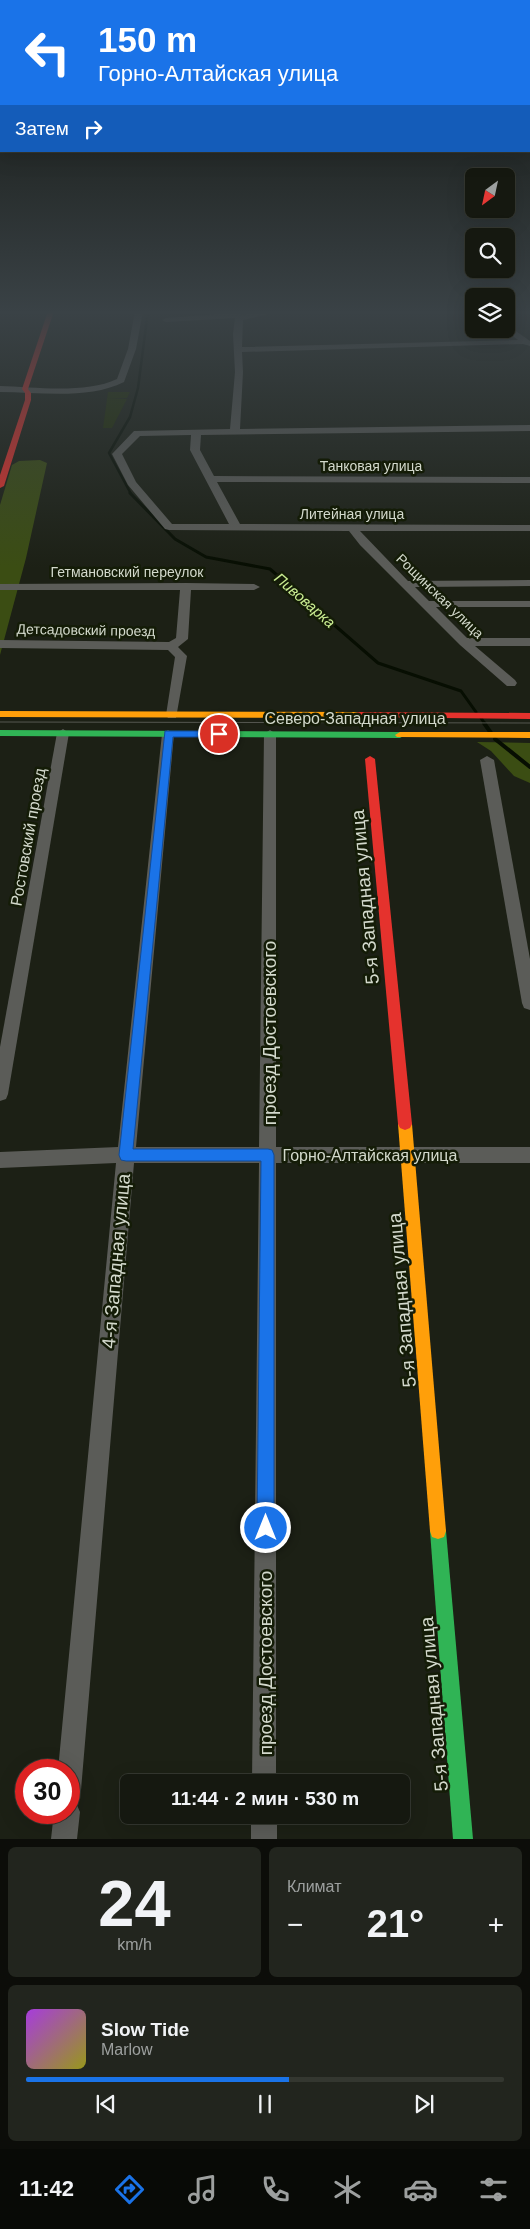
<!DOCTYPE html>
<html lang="ru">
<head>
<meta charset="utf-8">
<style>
  :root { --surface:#151810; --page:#22251e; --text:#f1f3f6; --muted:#9da09f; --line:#343730; --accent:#1a73e8 }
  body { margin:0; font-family:Arial,sans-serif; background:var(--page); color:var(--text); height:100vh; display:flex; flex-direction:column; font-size:19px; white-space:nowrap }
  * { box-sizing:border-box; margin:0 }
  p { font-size:16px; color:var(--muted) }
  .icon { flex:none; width:28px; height:28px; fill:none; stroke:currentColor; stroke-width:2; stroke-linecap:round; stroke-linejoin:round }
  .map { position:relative; height:1839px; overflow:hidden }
  .sheet { display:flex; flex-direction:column; gap:8px; padding:8px; background:#0c0d09; flex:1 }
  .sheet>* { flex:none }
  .guide { position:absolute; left:0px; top:0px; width:530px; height:152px; box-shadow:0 5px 20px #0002,0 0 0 1px var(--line); background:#1a73e8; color:#fff; overflow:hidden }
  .needle { width:32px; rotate:213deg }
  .tools { position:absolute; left:465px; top:168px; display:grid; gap:10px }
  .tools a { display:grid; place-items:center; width:50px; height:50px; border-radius:8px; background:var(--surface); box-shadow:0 5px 20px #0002,0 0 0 1px var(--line); font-size:25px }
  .speed { position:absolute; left:15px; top:1759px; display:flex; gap:10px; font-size:25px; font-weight:700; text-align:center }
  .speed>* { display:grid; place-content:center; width:65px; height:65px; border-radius:50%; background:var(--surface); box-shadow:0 5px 20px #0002,0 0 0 1px var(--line); line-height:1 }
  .speed .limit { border:8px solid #d22; background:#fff; color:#111 }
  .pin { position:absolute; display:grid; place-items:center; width:42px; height:42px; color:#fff; margin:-21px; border:2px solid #fff; border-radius:50%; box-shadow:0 1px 5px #0007 }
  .me { position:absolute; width:55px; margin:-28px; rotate:0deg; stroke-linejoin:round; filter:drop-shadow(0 0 4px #0008) }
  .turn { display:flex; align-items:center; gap:18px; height:105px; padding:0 15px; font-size:22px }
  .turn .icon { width:65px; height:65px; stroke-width:2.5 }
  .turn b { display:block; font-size:35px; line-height:42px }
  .then { display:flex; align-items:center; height:48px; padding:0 15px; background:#0003; gap:10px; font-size:19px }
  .big { font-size:38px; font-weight:800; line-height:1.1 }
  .sheet .tile { flex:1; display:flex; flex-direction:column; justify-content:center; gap:8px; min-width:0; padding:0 18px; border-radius:8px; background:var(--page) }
  .sheet .dial { align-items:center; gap:0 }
  .dial b { font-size:65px; line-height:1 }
  .song { display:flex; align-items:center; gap:15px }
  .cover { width:60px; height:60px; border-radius:8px; background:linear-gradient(135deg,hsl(280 70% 55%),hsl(60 70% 35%)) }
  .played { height:5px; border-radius:2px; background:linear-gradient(90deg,var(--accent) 55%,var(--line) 55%) }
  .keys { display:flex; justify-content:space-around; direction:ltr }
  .heat { display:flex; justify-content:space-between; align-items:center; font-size:28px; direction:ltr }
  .sheet .tiles { flex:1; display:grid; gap:8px; grid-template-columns:1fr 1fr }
  .tile:last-child { grid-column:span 2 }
  .trip { position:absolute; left:120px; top:1774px; width:290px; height:50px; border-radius:8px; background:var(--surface); box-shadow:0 5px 20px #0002,0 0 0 1px var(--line); font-weight:800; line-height:50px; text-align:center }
  .dock { display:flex; height:80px; justify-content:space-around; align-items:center; background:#080a06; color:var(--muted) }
  .dock .icon { width:35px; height:35px }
  .dock .active { color:var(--accent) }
  .dock b { font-size:22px; color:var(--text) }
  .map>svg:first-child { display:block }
  .green { fill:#223005 }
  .forest { fill:#3b4d13 }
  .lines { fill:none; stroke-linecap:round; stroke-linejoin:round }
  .stream-far2 { stroke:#070e02; stroke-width:2.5 }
  .stream-far1 { stroke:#070e02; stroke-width:3 }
  .stream { stroke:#070e02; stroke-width:4 }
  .street { fill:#5b5c58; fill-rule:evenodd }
  .fast { fill:#30b455; fill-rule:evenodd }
  .slow { fill:#ff9f0a; fill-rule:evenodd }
  .jam { fill:#e5322d; fill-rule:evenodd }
  .tram { stroke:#555750; stroke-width:1 }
  .route { fill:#1a73e8; stroke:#114b97 }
  .labels { text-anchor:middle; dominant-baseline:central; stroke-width:5; stroke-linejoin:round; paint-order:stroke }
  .far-street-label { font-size:14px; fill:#d3d9cc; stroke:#141c07 }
  .far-water-label { font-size:15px; font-style:italic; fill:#ccef93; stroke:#141c07 }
  .street-label { font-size:16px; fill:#d3d9cc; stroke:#141c07 }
  .near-street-label { font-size:19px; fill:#d3d9cc; stroke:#141c07 }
</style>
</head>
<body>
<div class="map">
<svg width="530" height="1839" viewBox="0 0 530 1839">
  <rect width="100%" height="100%" fill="#1c2015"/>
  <path class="green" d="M 108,392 L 130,392 L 127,398 L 109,398 L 127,399 L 112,428 L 103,428 Z"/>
  <g class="forest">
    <path d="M 40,460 L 47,463 L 26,558 L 0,655 L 0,505 L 12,465 L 19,461 Z"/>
    <path d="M 477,742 L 530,743 L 530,783 L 514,776 L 491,751 Z"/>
  </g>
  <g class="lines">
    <path class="stream-far2" d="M 131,494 L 109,453 L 130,417 L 138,388 L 148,311"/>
    <g class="stream-far1">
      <path d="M 130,493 L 175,539 L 206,557 L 270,569 L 378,663 L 461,691 L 476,712"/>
      <path d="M 481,718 L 485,724"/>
    </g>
    <g class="stream">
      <path d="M 484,723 L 491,733"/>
      <path d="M 495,739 L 530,767"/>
    </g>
    <g class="street">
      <path d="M 135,311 L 143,311 L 136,349 L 124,382 C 88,400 39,392 0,392 L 0,386 C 34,387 86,394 117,379 L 128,349 Z"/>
      <path d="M 231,311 L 239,311 L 241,315 L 265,311 L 281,311 L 243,320 L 242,347 L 518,340 L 504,329 L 506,329 L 506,324 L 530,341 L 530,346 L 523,344 L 242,352 L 243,372 L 240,429 L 530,425 L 530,431 L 201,435 L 200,450 L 214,476 L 530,477 L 530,483 L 217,482 L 240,524 L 530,525 L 530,531 L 360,531 L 408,581 L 530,580 L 530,586 L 415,587 L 429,601 L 530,601 L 530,607 L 436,607 L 467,638 L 530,638 L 530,646 L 475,646 L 515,680 L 517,683 L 515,686 L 507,686 L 460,645 L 360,545 L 349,531 L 169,530 L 165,529 L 128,485 L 112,454 L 134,431 L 230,429 L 235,372 L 233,334 L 235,318 L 166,322 L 162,320 L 166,318 L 232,313 ZM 191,435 L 190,450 L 229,524 L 172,524 L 136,482 L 122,454 L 140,436 Z"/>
      <path d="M 186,583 L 254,584 L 260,587 L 254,590 L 191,590 L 188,639 L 178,647 L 187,656 L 176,718 L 168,718 L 166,715 L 175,657 L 168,650 L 0,648 L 0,640 L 169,642 L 176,638 L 180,590 L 0,590 L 0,584 Z"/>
      <path d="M 63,729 L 69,733 L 8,1094 L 6,1099 L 0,1101 L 0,1047 L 57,733 Z"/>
      <path d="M 168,730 L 174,734 L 136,1147 L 259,1147 L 264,734 L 270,730 L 276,734 L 276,1147 L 530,1147 L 530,1163 L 276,1163 L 276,1782 L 252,1782 L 259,1163 L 134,1163 L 81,1790 L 78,1799 L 72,1801 L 76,1803 L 80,1812 L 77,1839 L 51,1839 L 54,1812 L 69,1812 L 69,1770 L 58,1770 L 116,1163 L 0,1168 L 0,1152 L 118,1147 L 162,734 Z"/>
      <path d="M 487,756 L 494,760 L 530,959 L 530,1010 L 524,1008 L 522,1003 L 480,760 Z"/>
      <rect x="251" y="1815" width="26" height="24"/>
    </g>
    <g class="fast">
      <path d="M 0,730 L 400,732 L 405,735 L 400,738 L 0,736 Z"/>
      <path d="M 438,1523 L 444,1525 L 446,1531 L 473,1839 L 453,1839 L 430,1531 L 432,1525 Z"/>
    </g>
    <g class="slow">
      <path d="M 0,711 L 358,712 L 363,715 L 358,718 L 0,717 Z"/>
      <path d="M 400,732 L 530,732 L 530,738 L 397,737 L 395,735 Z"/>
      <path d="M 405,1118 L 410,1120 L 412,1124 L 446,1531 L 444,1537 L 438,1539 L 432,1537 L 430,1531 L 398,1124 L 400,1120 Z"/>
    </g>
    <g class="jam">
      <path d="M 48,311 L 54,311 L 28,389 L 31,393 L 31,400 L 4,486 L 0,488 L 0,475 L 25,400 L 25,393 L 22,389 Z"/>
      <path d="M 358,712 L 530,713 L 530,719 L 355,717 L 353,715 Z"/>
      <path d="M 370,756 L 375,759 L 412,1124 L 410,1128 L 405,1130 L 400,1128 L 398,1124 L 365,759 Z"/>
    </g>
    <path class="tram" d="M 0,722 L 530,723"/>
  </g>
  <linearGradient id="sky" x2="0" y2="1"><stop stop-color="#0f120c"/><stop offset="0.55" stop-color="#3a4246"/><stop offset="1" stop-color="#3a4246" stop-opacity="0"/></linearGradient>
  <rect width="530" height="568" fill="url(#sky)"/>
  <path class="route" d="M 165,731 L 219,731 L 224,734 L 219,737 L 173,737 L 133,1149 L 268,1149 L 272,1150 L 274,1155 L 274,1528 L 271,1533 L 266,1536 L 260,1533 L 257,1528 L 261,1161 L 126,1161 L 121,1160 L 119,1155 Z"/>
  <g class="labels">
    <g class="far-street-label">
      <text x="371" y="466">Танковая улица</text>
      <text x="352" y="514">Литейная улица</text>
      <text x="127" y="572">Гетмановский переулок</text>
      <text transform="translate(440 596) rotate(44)">Рощинская улица</text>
      <text transform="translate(86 630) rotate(1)">Детсадовский проезд</text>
    </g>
    <g class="far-water-label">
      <text transform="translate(305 600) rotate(41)">Пивоварка</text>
    </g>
    <g class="street-label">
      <text x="355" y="718">Северо-Западная улица</text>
      <text transform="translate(28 837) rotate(-80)">Ростовский проезд</text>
      <text x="370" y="1155">Горно-Алтайская улица</text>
    </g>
    <g class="near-street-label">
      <text transform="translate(365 897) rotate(-95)">5-я Западная улица</text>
      <text transform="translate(269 1033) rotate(-90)">проезд Достоевского</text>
      <text transform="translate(116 1261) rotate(-85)">4-я Западная улица</text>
      <text transform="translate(402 1300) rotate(-95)">5-я Западная улица</text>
      <text transform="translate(265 1663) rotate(-90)">проезд Достоевского</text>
      <text transform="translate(434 1704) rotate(-95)">5-я Западная улица</text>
    </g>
  </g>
</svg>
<div class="tools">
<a><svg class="needle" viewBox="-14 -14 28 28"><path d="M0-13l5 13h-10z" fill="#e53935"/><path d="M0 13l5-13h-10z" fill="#9da09f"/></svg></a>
<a><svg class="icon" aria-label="search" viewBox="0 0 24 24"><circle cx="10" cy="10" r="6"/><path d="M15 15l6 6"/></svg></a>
<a><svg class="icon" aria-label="layers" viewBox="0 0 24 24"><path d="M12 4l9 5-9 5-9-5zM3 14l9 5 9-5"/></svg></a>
</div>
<div class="speed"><div class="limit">30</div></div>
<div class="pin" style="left:219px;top:734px;background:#d93025"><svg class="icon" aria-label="arrive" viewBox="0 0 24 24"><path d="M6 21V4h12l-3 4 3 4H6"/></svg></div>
<svg class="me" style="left:266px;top:1528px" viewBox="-20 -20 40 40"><circle r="17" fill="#1a73e8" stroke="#fff" stroke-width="3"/><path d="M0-11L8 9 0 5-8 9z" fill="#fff"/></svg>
<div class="trip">11:44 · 2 мин · 530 m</div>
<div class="guide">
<div class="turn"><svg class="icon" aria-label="left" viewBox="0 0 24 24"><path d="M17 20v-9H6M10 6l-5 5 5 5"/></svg><div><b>150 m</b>Горно-Алтайская улица</div></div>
<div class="then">Затем<svg class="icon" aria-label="right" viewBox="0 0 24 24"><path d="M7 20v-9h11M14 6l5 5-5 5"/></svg></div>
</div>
</div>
<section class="sheet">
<div class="tiles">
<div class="tile dial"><b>24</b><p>km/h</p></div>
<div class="tile"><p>Климат</p>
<div class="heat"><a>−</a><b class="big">21°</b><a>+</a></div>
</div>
<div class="tile">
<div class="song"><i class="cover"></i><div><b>Slow Tide</b><p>Marlow</p></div></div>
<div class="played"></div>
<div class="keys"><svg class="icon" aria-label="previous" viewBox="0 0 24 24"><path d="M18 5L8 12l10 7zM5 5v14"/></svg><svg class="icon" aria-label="pause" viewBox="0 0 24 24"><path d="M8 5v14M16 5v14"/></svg><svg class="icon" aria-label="next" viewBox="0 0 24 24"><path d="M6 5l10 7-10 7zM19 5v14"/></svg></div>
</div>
</div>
</section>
<nav class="dock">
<b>11:42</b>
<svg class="icon active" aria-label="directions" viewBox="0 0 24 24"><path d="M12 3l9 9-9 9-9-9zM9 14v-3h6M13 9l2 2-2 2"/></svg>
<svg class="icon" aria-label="music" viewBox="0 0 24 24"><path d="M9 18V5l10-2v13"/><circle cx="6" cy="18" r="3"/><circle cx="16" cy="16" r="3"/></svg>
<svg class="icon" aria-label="phone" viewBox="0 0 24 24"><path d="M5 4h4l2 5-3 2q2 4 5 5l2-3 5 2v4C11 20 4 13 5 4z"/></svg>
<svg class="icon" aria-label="climate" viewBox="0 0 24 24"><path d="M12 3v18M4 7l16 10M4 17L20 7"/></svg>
<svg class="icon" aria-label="car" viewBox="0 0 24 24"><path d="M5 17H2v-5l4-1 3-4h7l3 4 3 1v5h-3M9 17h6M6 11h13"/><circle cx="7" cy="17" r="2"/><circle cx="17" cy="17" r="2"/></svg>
<svg class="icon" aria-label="filters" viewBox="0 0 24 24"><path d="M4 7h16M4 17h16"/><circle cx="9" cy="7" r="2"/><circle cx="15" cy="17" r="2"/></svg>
</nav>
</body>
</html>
